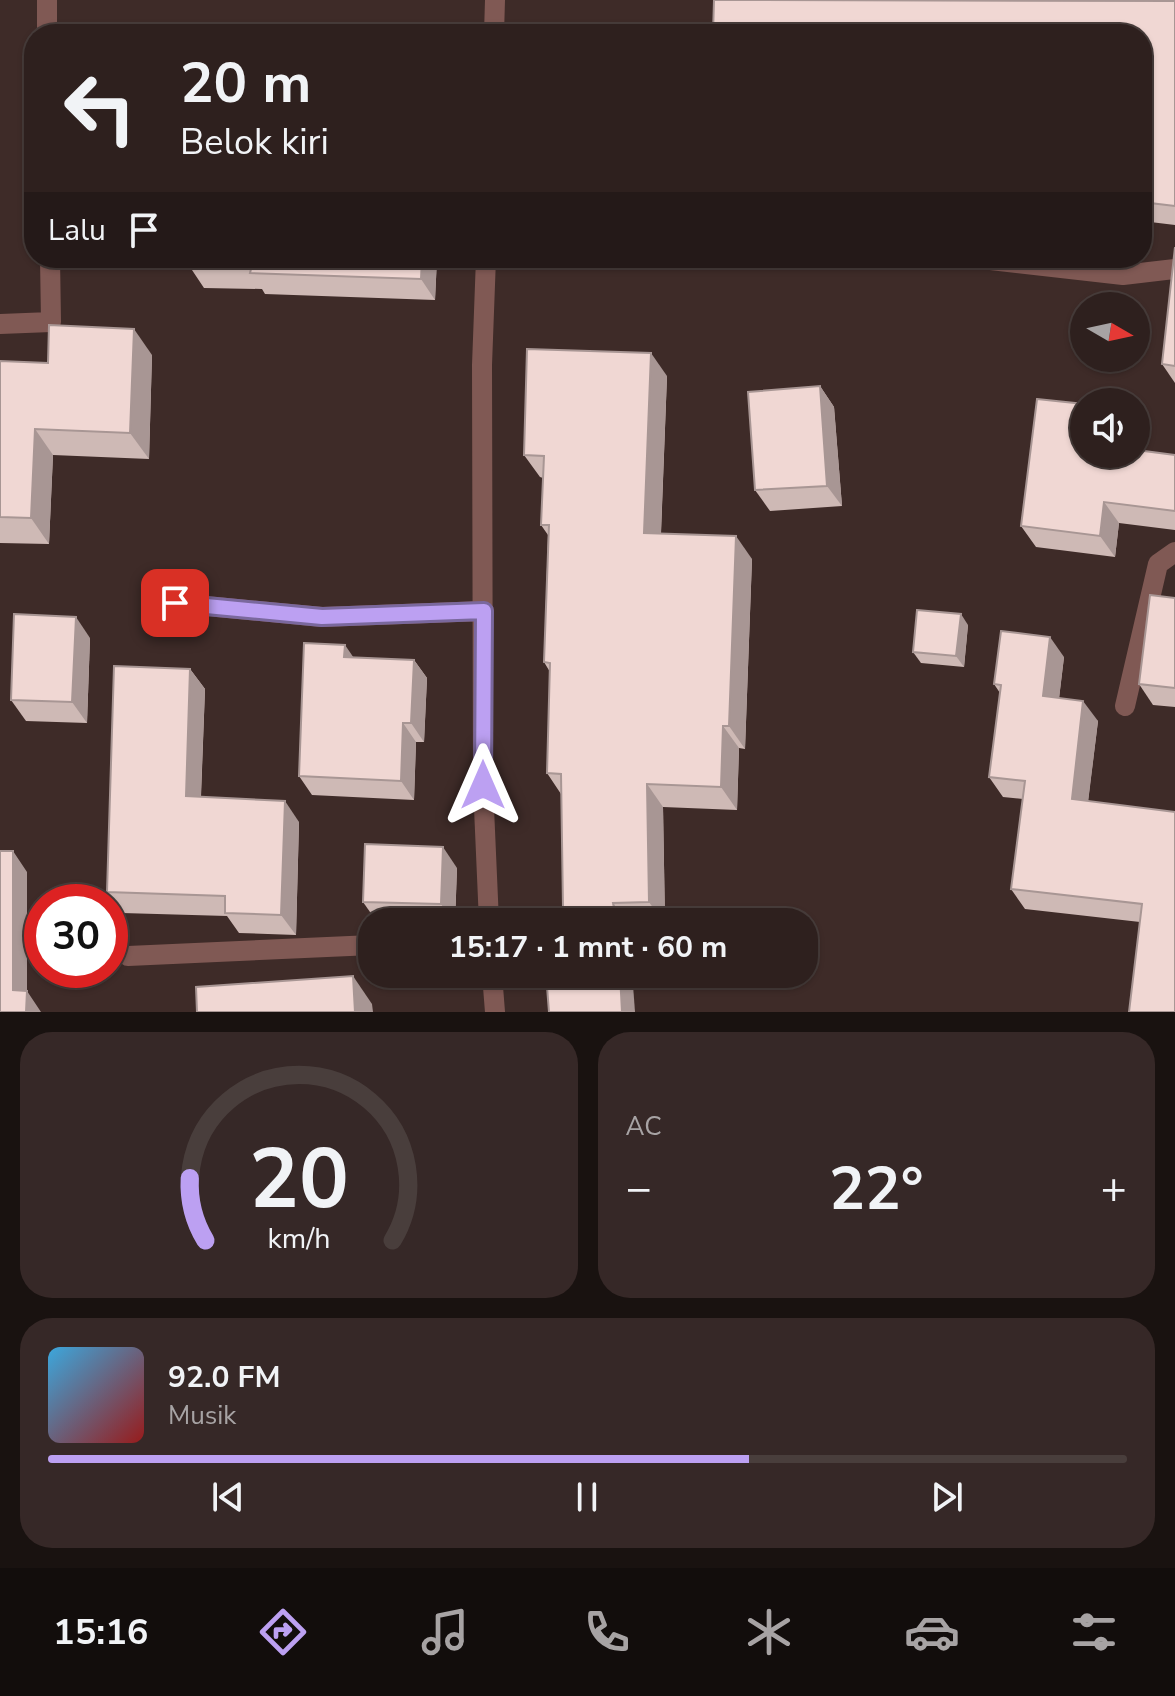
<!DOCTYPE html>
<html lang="id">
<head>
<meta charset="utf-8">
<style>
  :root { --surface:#2e201e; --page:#362827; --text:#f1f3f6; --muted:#a7a3a4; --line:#493e3c; --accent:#bca0f2 }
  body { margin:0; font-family:"Nunito Sans",sans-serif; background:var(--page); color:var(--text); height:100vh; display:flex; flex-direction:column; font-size:30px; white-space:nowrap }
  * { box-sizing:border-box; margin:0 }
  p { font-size:26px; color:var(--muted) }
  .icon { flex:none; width:44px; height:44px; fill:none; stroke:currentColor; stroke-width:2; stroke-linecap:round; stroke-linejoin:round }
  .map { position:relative; height:1012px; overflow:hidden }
  .details { display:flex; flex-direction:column; gap:20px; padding:20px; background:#191210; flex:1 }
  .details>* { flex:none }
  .guide { position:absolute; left:24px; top:24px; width:1128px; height:244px; border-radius:32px; box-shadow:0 2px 6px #0004,0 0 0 2px var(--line); background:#2e201e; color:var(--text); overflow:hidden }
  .needle { width:52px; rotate:99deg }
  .tools { position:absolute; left:1070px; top:292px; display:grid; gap:16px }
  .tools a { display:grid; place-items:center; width:80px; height:80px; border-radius:50%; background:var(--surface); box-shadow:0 2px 6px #0004,0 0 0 2px var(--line); font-size:40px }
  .speed { position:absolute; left:24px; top:884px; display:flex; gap:16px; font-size:40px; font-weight:700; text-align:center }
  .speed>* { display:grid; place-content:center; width:104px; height:104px; border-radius:50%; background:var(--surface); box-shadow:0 2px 6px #0004,0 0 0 2px var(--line); line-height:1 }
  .speed .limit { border:12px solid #d22; background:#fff; color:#111 }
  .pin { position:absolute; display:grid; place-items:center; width:68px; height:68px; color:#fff; margin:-34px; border-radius:16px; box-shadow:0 4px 12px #0006 }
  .me { position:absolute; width:88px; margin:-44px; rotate:0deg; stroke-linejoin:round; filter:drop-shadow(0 0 6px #0008) }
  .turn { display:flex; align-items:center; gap:28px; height:168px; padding:0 24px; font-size:36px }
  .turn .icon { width:104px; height:104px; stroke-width:2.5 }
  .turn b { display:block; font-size:56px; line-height:68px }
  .then { display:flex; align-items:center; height:76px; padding:0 24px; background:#0003; gap:16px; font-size:30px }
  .big { font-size:60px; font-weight:700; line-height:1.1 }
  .details .card { flex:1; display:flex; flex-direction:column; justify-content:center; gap:12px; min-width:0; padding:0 28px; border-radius:32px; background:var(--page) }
  .details .dial { align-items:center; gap:0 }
  .dial svg { height:208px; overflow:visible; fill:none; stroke:var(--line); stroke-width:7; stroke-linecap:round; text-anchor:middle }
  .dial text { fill:var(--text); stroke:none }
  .song { display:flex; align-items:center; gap:24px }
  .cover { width:96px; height:96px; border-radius:12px; background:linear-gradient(135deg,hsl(200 70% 55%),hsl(0 70% 35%)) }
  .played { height:8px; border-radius:4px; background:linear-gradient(90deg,var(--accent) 65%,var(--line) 65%) }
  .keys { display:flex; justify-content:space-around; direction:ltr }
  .heat { display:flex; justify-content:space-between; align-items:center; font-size:44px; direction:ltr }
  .details .tiles { flex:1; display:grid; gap:20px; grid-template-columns:1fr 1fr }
  .card:last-child { grid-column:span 2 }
  .trip { position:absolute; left:358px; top:908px; width:460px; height:80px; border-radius:32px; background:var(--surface); box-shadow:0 2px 6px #0004,0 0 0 2px var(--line); font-weight:700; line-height:80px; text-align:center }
  .menu { display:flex; height:128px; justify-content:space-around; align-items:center; background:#120d0c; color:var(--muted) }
  .menu .icon { width:56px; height:56px }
  .menu .current { color:var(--accent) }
  .menu b { font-size:36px; color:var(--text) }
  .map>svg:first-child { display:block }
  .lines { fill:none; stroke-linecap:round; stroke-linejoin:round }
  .minor { stroke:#805954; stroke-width:20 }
  .wall { fill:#ceb9b5 }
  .shaded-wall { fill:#a89694 }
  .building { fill:#f0d7d3; stroke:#a89694; stroke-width:2 }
  .route-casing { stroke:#7a689d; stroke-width:20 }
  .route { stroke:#bca0f2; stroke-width:14 }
</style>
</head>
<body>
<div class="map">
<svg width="1175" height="1012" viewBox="0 0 1175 1012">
  <rect width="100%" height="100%" fill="#3e2b28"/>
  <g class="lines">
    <g class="minor">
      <path d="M 47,0 L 47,34"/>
      <path d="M 494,34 L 495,0"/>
      <path d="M 486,258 L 482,365 L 483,785 L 489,922"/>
      <path d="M 973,258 L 1123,275 L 1175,269"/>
      <path d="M 0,324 L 51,322 L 50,258"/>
      <path d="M 175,603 L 322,617 L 484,611"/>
      <path d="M 1125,706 L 1158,564 L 1175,552"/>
      <path d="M 128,956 L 372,945"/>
      <path d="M 492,974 L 495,1012"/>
    </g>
  </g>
  <g class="wall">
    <path d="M 1175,1 L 1175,225 L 1142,221 L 1142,34 Z"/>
    <path d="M 1175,247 L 1175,383 L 1162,364 Z"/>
    <path d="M 437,258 L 435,300 L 265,294 L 262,289 L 204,288 L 190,267 Z"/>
    <path d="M 152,355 L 149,459 L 53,455 L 49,544 L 0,543 L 0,361 L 48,363 Z"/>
    <path d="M 667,376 L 661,534 L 752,559 L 745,749 L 739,748 L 737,810 L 663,807 L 665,922 L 574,922 L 563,907 L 561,794 L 547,773 L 550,672 L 544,662 L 548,535 L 541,525 L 543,478 L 540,477 L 524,455 Z"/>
    <path d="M 820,386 L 834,407 L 842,506 L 770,511 L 755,490 Z"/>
    <path d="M 1084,454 L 1175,455 L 1175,530 L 1119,523 L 1115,557 L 1036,547 L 1021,526 Z"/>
    <path d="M 1175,598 L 1175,707 L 1153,705 L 1139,684 Z"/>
    <path d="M 968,625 L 964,667 L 921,663 L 913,652 Z"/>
    <path d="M 90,638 L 87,723 L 26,721 L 11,700 Z"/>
    <path d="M 353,657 L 414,660 L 427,678 L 424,742 L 416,742 L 414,800 L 312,795 L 299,776 Z"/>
    <path d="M 1064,657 L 1059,698 L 1098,721 L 1088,801 L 1175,812 L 1140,922 L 1025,909 L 1011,889 L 1023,799 L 1003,797 L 989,777 L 1000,693 L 994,684 Z"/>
    <path d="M 190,669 L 205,689 L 201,797 L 299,822 L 296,935 L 239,933 L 227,916 L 122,913 L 107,892 Z"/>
    <path d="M 457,868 L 455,922 L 377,922 L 363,902 Z"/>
  </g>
  <g class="shaded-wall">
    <path d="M 422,258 L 437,258 L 435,300 L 421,279 Z"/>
    <path d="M 134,329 L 152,355 L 149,459 L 130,433 Z"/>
    <path d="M 651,353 L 667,376 L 660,556 L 644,533 Z"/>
    <path d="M 820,386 L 834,407 L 842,506 L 827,486 Z"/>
    <path d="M 35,429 L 53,455 L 49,544 L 31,518 Z"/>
    <path d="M 1104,502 L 1119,523 L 1115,557 L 1100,536 Z"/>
    <path d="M 736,536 L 752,559 L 745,749 L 729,726 Z"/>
    <path d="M 961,614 L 968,625 L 964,667 L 956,656 Z"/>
    <path d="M 76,617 L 90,638 L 87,723 L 72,702 Z"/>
    <path d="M 1050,637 L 1064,657 L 1057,716 L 1043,696 Z"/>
    <path d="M 345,645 L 358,664 L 344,657 Z"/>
    <path d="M 414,660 L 427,678 L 424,742 L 411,723 Z"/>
    <path d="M 190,669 L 205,689 L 200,817 L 186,796 Z"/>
    <path d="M 1083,701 L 1098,721 L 1086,819 L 1072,799 Z"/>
    <path d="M 403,723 L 416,742 L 414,800 L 401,781 Z"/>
    <path d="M 723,726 L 739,748 L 737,810 L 721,787 Z"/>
    <path d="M 647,784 L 663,807 L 665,922 L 663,922 L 649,902 Z"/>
    <path d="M 285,801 L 299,822 L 296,935 L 281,915 Z"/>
    <path d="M 443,847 L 457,868 L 455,922 L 453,922 L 441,904 Z"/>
    <path d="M 13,851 L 27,872 L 27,991 L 41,1012 L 26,1012 L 13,990 Z"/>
    <path d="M 613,903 L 626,922 L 623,922 L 614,908 Z"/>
    <path d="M 620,974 L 625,974 L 633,985 L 635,1012 L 622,1012 Z"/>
    <path d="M 353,976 L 372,1004 L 373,1012 L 355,1012 Z"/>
  </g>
  <g class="building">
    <path d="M 714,0 L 1175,1 L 1175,206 L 1142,202 L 1142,34 L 713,34 Z"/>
    <path d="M 1175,247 L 1175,366 L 1162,364 Z"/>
    <path d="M 190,258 L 422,258 L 421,279 L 250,273 L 251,269 L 190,267 Z"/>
    <path d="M 49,325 L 134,329 L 130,433 L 35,429 L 31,518 L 0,517 L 0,361 L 48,363 Z"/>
    <path d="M 527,349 L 651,353 L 644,533 L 736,536 L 729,726 L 723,726 L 721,787 L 647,784 L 649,902 L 613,903 L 614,908 L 563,907 L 561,774 L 547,773 L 550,663 L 544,662 L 549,525 L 541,525 L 544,456 L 524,455 Z"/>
    <path d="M 820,386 L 827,486 L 755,490 L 748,392 Z"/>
    <path d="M 1037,399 L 1084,404 L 1084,454 L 1136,454 L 1136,450 L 1175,455 L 1175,511 L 1104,502 L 1100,536 L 1021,526 Z"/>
    <path d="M 1150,595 L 1175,598 L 1175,688 L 1139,684 Z"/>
    <path d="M 917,610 L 961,614 L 956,656 L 913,652 Z"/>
    <path d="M 14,614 L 76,617 L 72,702 L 11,700 Z"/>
    <path d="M 1001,631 L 1050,637 L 1043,696 L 1083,701 L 1072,799 L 1175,812 L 1175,1012 L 1129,1012 L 1142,904 L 1011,889 L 1025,781 L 989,777 L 1001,685 L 994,684 Z"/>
    <path d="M 304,643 L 345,645 L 344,657 L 414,660 L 411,723 L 403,723 L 401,781 L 299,776 Z"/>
    <path d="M 114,666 L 190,669 L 186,796 L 285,801 L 281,915 L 225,913 L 225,896 L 107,892 Z"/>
    <path d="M 365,844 L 443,847 L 441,904 L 363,902 Z"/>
    <path d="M 0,851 L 13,851 L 13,990 L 27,991 L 26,1012 L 0,1012 Z"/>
    <path d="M 546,974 L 620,974 L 622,1012 L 549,1012 Z"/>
    <path d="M 353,976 L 355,1012 L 197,1012 L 196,987 Z"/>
  </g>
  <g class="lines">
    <g class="route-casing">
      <path id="route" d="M 175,603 L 322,617 L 484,611 L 483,785"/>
    </g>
    <use href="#route" class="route"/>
  </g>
</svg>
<div class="tools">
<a><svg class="needle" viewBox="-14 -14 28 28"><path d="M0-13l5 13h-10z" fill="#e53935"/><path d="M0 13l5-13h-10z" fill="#a7a3a4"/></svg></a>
<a><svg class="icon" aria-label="sound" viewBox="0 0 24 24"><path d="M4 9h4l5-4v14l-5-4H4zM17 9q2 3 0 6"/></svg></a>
</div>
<div class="speed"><div class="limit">30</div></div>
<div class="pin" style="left:175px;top:603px;background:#d93025"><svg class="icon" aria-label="arrive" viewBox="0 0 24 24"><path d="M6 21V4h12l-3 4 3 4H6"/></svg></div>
<svg class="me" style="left:483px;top:785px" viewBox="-20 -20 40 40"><path d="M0-17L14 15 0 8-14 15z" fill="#bca0f2" stroke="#fff" stroke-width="4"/></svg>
<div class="trip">15:17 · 1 mnt · 60 m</div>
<div class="guide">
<div class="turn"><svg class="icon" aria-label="left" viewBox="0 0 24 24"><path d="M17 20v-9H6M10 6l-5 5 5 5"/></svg><div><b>20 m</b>Belok kiri</div></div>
<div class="then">Lalu<svg class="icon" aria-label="arrive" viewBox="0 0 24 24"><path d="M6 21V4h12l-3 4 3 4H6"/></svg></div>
</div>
</div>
<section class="details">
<div class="tiles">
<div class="card dial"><svg viewBox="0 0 100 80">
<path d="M14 69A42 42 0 1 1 86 69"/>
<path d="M14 69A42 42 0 0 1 8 45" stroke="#bca0f2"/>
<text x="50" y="56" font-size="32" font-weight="700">20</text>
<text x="50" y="72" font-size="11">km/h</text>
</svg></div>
<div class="card"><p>AC</p>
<div class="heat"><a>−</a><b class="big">22°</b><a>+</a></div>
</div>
<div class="card">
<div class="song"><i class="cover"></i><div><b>92.0 FM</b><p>Musik</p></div></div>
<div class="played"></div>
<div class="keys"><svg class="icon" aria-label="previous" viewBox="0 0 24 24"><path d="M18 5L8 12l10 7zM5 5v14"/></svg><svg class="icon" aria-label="pause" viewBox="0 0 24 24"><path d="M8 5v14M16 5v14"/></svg><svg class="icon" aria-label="next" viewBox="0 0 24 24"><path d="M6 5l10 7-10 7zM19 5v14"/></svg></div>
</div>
</div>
</section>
<nav class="menu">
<b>15:16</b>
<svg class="icon current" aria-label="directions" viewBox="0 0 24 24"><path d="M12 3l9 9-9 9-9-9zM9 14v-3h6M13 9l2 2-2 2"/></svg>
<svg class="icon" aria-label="music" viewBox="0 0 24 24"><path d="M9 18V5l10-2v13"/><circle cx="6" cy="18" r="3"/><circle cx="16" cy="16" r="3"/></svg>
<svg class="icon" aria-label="phone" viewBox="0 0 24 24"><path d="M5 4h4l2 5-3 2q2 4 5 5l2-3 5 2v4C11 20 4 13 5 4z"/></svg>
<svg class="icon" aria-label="climate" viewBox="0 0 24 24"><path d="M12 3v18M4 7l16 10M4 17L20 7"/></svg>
<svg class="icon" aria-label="car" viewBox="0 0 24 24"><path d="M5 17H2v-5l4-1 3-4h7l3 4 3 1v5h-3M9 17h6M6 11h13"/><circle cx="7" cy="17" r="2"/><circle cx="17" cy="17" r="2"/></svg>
<svg class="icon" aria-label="filters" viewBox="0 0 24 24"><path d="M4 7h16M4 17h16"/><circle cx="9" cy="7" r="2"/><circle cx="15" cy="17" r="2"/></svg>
</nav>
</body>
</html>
